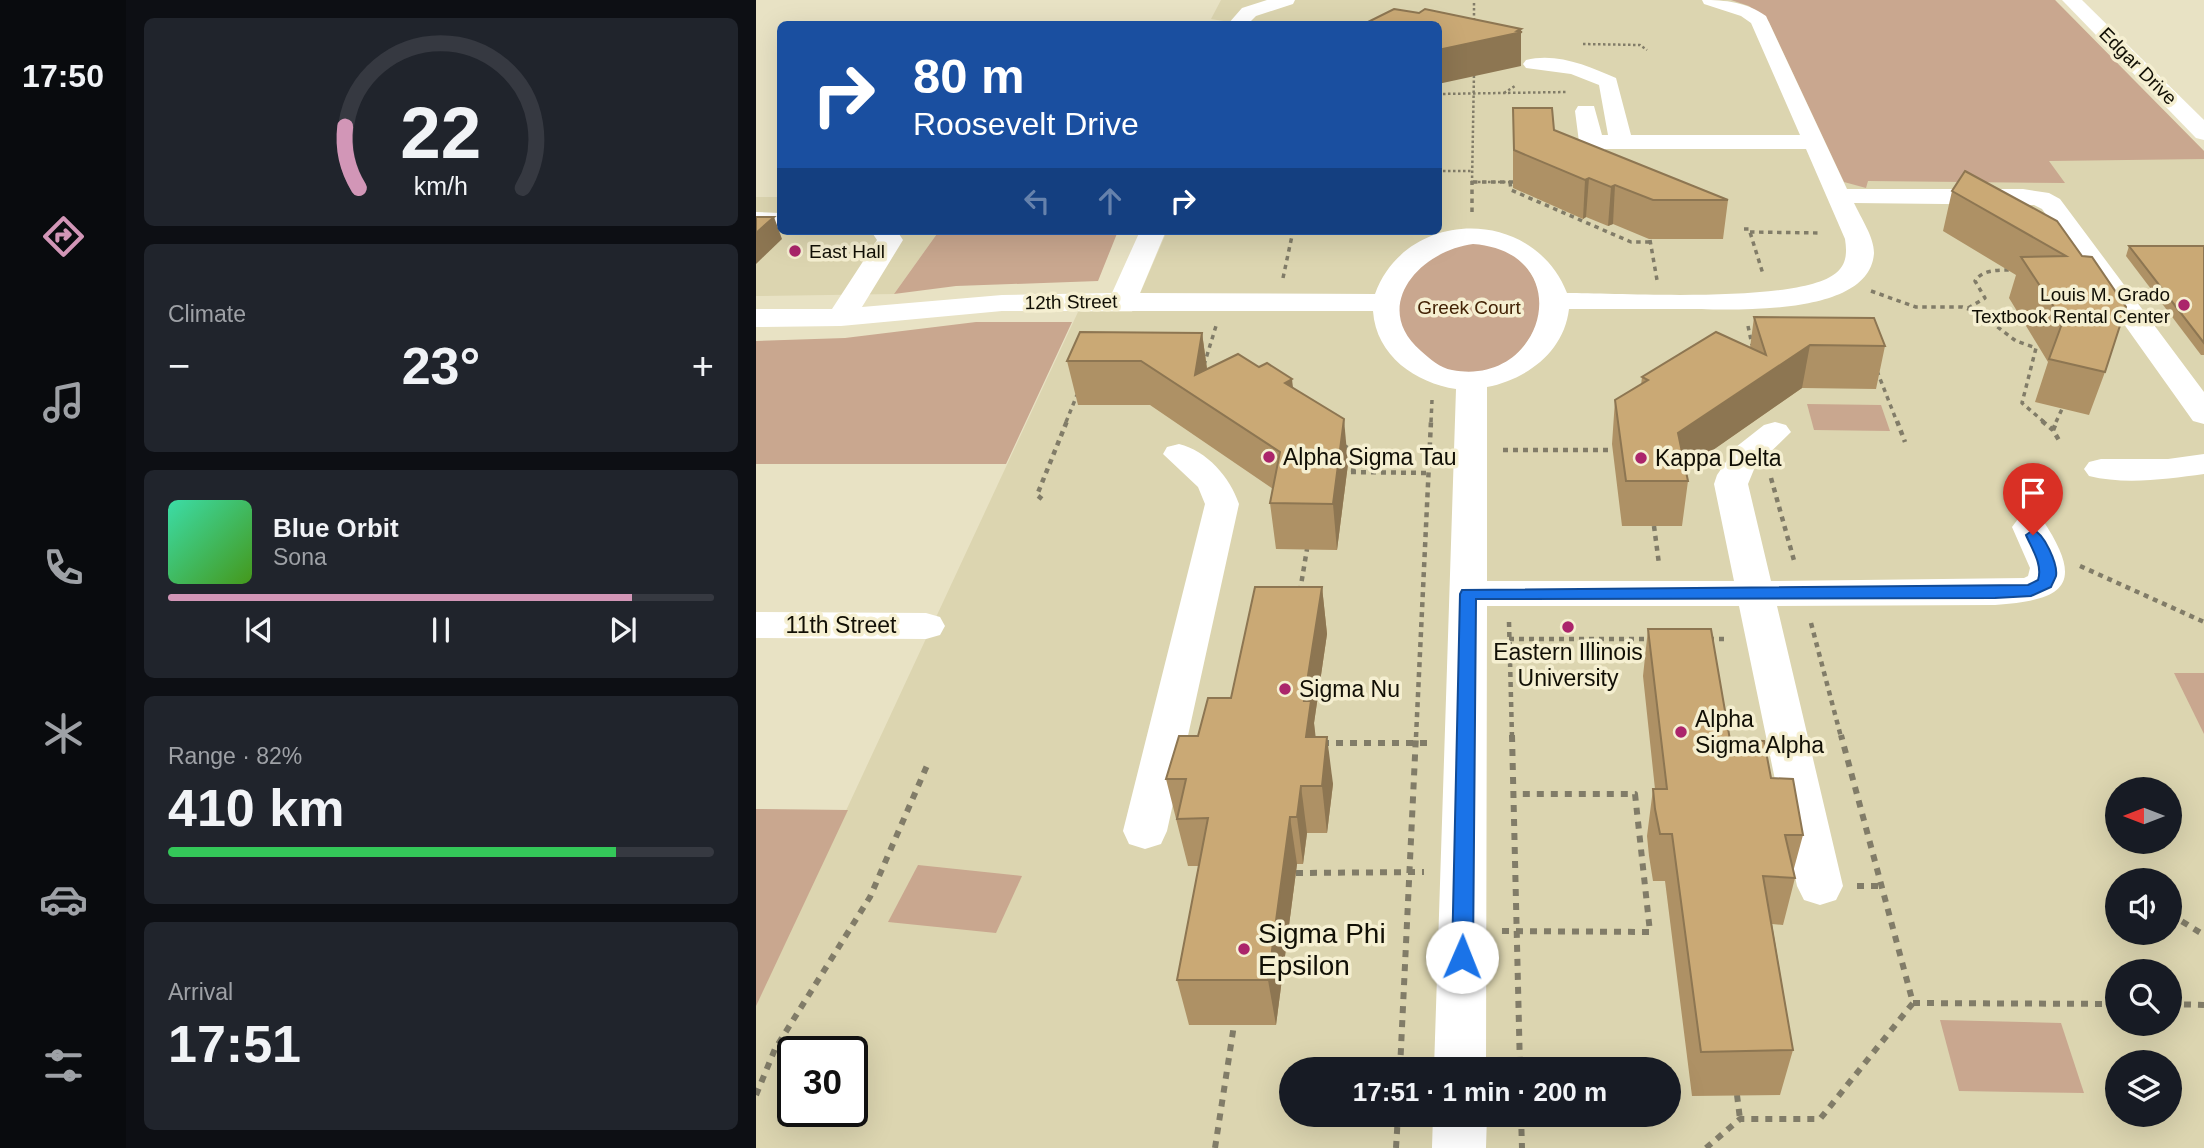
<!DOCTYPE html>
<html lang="en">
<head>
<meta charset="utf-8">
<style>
  :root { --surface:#171b24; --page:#20242c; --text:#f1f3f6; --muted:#9ea1a6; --line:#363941; --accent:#d296b7 }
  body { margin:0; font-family:Arial,sans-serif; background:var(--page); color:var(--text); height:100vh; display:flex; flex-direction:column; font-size:26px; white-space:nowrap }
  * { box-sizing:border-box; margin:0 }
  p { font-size:23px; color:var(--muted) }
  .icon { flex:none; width:38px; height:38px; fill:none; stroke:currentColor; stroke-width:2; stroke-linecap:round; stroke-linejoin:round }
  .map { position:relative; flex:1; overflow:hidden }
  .drawer { display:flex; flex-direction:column; gap:18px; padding:18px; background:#0d0f14; width:630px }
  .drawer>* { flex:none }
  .hud { position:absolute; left:21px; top:21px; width:665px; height:214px; border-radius:10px; box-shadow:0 7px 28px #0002; background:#1a4fa0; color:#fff; overflow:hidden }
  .needle { width:46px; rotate:270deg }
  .controls { position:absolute; left:1349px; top:777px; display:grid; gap:14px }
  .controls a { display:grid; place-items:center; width:77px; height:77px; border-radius:50%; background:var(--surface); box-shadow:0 7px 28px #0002; font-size:35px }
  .speed { position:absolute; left:21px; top:1036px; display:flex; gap:14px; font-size:35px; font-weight:700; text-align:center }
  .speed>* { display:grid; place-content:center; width:91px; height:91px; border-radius:50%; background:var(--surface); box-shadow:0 7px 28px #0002; line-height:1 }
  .speed .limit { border:4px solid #111; border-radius:10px; background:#fff; color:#111 }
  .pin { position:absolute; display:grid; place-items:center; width:60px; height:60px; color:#fff; margin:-72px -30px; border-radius:50% 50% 50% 0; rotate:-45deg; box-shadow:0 0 7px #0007 }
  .pin .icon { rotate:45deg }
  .me { position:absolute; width:77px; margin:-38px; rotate:1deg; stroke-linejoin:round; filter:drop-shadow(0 0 5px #0008) }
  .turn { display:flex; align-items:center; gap:24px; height:147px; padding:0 21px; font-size:32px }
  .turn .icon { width:91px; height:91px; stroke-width:2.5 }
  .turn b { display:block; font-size:49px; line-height:60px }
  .lanes { display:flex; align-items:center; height:66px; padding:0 21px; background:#0003; justify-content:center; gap:35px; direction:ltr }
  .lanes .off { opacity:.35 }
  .big { font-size:52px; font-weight:600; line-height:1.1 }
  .drawer .widget { flex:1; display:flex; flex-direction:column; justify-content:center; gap:10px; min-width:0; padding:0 24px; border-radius:10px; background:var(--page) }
  .drawer .dial { align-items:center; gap:0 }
  .dial svg { height:182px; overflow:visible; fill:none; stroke:var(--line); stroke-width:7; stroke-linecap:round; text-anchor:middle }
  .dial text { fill:var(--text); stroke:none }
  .song { display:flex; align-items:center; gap:21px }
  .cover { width:84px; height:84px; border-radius:10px; background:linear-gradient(135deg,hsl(160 70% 55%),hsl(100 70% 35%)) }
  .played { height:7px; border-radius:4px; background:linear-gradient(90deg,var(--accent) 85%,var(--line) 85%) }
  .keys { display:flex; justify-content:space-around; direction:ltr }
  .heat { display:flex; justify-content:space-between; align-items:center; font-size:38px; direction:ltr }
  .charge { height:10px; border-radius:5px; background:linear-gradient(90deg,#34c759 82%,var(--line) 0) }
  .trip { position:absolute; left:523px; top:1057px; width:402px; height:70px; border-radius:35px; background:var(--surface); box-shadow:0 7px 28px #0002; font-weight:600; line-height:70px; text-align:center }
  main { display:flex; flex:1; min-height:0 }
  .menu { display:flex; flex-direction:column; width:126px; justify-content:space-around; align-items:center; background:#090b0e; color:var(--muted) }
  .menu .icon { width:49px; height:49px }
  .menu .current { color:var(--accent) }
  .menu b { font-size:32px; color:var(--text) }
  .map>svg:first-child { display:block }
  .built { fill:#dcd5b0; fill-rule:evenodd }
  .green { fill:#c9a78f }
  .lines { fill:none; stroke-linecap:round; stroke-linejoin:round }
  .path-far3 { stroke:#817c68; stroke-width:2.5; stroke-dasharray:2.5 2.5; stroke-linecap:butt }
  .path-far2 { stroke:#817c68; stroke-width:3.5; stroke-dasharray:4.5 4.5; stroke-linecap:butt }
  .path-far1 { stroke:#817c68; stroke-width:4.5; stroke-dasharray:5 5; stroke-linecap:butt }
  .path { stroke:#817c68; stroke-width:6; stroke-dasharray:7 7; stroke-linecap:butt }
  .minor { fill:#fff; fill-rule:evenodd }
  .wall { fill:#ae9165 }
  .shaded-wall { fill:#8d7652 }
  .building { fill:#caa975; stroke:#8d7652; stroke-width:2 }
  .route { fill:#1a73e8; stroke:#114b97; stroke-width:2 }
  .poi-dot { fill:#ab256b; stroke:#f5efd1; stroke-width:2.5 }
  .labels { text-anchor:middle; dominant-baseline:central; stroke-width:7; stroke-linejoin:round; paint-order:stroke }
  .far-street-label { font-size:19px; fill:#110f05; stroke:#f5efd1 }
  .far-poi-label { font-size:19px; fill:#110f05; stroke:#f5efd1; text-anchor:start }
  .far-park-label { font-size:19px; fill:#422104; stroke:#f5efd1 }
  .poi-label { font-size:23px; fill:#110f05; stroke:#f5efd1; text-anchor:start }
  .street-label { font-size:23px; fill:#110f05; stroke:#f5efd1 }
  .near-poi-label { font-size:28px; fill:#110f05; stroke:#f5efd1; text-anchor:start }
</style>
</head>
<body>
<main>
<nav class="menu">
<b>17:50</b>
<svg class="icon current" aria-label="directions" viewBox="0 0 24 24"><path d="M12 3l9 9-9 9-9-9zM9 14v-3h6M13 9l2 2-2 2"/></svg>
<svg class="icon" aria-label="music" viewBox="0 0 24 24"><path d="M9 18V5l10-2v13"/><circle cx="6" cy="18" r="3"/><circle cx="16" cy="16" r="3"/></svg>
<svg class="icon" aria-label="phone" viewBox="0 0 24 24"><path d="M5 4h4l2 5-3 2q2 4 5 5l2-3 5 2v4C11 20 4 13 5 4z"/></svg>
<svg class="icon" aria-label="climate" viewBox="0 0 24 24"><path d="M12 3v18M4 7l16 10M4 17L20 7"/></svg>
<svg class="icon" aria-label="car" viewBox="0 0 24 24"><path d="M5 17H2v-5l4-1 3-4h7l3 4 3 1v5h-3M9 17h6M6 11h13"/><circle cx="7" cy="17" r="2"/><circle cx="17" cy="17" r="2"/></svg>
<svg class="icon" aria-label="filters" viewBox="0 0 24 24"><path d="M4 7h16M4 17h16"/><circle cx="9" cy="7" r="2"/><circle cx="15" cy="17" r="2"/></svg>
</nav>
<section class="drawer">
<div class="widget dial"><svg viewBox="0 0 100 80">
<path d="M14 69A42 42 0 1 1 86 69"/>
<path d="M14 69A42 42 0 0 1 8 42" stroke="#d296b7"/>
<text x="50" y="56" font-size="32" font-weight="700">22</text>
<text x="50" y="72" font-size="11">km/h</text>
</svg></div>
<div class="widget"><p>Climate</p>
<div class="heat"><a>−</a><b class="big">23°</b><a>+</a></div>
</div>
<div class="widget">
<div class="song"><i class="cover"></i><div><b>Blue Orbit</b><p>Sona</p></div></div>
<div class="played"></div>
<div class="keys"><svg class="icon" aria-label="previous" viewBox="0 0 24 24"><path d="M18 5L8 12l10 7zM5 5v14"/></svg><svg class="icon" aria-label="pause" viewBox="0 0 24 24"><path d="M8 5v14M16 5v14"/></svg><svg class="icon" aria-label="next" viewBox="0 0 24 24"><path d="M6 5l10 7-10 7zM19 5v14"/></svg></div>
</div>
<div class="widget"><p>Range · 82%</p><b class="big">410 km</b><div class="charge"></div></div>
<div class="widget"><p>Arrival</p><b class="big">17:51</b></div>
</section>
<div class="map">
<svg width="1448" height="1148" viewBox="0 0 1448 1148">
  <rect width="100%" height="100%" fill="#e8e2c4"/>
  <g class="built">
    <path d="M 465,0 L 1299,0 L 1448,151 L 1448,1148 L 0,1148 L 0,1004 L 322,312 L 376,312 L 411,231 L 682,231 L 682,24 L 487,24 L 455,19 ZM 1362,789 L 1414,789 L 1414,842 L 1362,842 ZM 1362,880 L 1414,880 L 1414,933 L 1362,933 ZM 1362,971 L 1414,971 L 1414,1024 L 1362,1024 ZM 37,1052 L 96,1052 L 96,1111 L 37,1111 ZM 1362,1062 L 1414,1062 L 1414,1115 L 1362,1115 ZM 536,1069 L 914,1069 L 914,1115 L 536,1115 Z"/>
    <path d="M 0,197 L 24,197 L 24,231 L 183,231 L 138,294 L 0,296 Z"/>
  </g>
  <g class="green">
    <path d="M 975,0 L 1299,0 L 1448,151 L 1448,159 L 1293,161 L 1309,183 L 1112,181 L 1110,188 L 1088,182 L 1013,22 L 993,6 Z"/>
    <path d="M 183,231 L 362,231 L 342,281 L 200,286 L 138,294 Z"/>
    <path d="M 695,242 C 709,243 731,240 743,246 C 785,267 798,310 767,347 C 757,359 745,369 728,372 C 721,373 686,372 681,368 C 647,347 629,309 653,273 C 661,261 683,251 695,242 Z"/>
    <path d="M 220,322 L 316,322 L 250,464 L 0,464 L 0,341 L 89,338 Z"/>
    <path d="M 1051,404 L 1125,405 L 1134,431 L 1058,430 Z"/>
    <path d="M 1418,673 L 1448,673 L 1448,734 Z"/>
    <path d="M 0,809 L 92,810 L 0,1006 Z"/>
    <path d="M 162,865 L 266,876 L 240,933 L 132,922 Z"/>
    <path d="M 1184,1020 L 1305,1023 L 1328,1093 L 1203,1091 Z"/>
  </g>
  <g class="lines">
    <g class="path-far3">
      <path d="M 718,3 L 718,22"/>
      <path d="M 827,44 L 884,45 L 891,50"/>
      <path d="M 748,93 L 759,86"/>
      <path d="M 682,94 L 810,92"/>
      <path d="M 682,171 L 717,171"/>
      <path d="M 717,182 L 757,182"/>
      <path d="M 716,183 L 718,73"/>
    </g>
    <g class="path-far2">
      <path d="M 717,182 L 757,182"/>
      <path d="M 754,182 L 755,190 L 875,242 L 895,242"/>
      <path d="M 716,212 L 716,181"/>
      <path d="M 988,229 L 993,229 L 1007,274"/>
      <path d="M 994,232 L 1066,233"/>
      <path d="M 894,240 L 901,280"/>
      <path d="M 527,278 L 537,231"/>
      <path d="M 1115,291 L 1160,307 L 1206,307 L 1222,312 L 1260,341 L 1280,348 L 1266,403 L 1288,422"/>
      <path d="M 1212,308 L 1229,298 L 1219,281 C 1226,270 1241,270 1253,270"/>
      <path d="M 992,326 L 996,345"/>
      <path d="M 448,365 L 460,326"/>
      <path d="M 1121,371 L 1141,422"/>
      <path d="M 310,422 L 321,395"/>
      <path d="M 675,422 L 676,400"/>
      <path d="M 1300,422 L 1306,409"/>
    </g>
    <g class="path-far1">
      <path d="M 1141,421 L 1149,442"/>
      <path d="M 1286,421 L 1297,430 L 1304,442"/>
      <path d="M 1297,430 L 1301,421"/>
      <path d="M 587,445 L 599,453 L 597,472"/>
      <path d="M 747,450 L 856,450"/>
      <path d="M 595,472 L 674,473"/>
      <path d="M 1015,478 L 1039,564"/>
      <path d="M 286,499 L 281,495 L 311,421"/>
      <path d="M 898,526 L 903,564"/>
      <path d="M 1324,566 L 1448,622"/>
      <path d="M 544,591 L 551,549"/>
      <path d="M 753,622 L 756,737"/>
      <path d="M 1055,623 L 1085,737"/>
      <path d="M 753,639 L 896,639"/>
      <path d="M 953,639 L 973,639"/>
      <path d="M 660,737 L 675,421"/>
    </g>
    <g class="path">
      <path d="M 756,735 L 764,1069"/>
      <path d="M 566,743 L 673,743"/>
      <path d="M 540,873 L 668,872"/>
      <path d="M 1101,886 L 1126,886"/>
      <path d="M 1414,914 L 1448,935"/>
      <path d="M 746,931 L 894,932 L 879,794 L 755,794"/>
      <path d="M 1157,1003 L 1362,1004"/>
      <path d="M 1414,1004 L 1448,1005"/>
      <path d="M 644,1069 L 660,735"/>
      <path d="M 0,1095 L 19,1049 L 114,897 L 173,761"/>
      <path d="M 981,1095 L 984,1119"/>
      <path d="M 765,1115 L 766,1148"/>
      <path d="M 459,1148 L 478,1025"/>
      <path d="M 640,1148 L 642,1115"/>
      <path d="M 950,1148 L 984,1119 L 1064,1119 L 1157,1003 L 1085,735"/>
    </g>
    <g class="minor">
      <path d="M 511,0 L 539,0 L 537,4 L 500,16 L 492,24 L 472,24 L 486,8 Z"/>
      <path d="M 946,0 C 970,0 990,2 1010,16 L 1091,189 L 1267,189 L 1293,193 L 1304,199 L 1448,392 L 1448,424 L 1437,421 L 1286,209 L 1278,205 L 1098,203 C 1105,218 1118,237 1118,253 C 1114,319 970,309 926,309 C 889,309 851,309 813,309 C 808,352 771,379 731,387 L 731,581 L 978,581 L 958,484 L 961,475 L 980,447 L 1008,425 L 1019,422 L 1030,425 L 1035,432 L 999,467 L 992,484 L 1015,581 L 1268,578 L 1272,576 L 1274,568 L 1256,527 L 1262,519 L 1274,516 L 1286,519 C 1330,585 1309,600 1239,605 L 1021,606 L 1087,886 L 1080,900 L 1064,905 L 1048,900 L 1041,886 L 983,606 L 731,606 L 730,1069 L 678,1069 L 700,389 C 660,383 620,356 617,311 L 246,311 L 85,326 L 0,327 L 0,309 L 76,309 L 121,240 L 115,231 L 141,231 L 147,240 L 106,307 L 246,295 L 356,293 L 384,231 L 410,231 L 384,293 L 619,294 C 650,208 777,206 811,293 C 866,293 1043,304 1080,273 C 1091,264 1091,252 1089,239 L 1050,149 L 849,149 L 853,166 L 849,171 L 833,171 L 823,142 L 819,111 L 822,106 L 838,106 L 846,135 L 852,135 L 843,85 L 815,74 L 770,68 L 767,64 L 770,60 C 800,52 833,66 860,78 L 875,135 L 1044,135 L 995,23 L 985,16 L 948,4 ZM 717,244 C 824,252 790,388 696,370 C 684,368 674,359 665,351 C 614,307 663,251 717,244 Z"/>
      <path d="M 1306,0 L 1326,0 L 1448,120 L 1448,140 L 1440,138 Z"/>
      <path d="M 0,212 L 24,213 L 24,229 L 0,228 Z"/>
      <path d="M 423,444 C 451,451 474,477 483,504 L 411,831 L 405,844 L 389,849 L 373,844 L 367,831 L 449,504 L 442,487 L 407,454 L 411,447 Z"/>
      <path d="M 1448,454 L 1448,474 C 1412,479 1369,485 1333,476 L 1328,469 L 1333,462 L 1345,459 L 1412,459 Z"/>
      <path d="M 0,612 L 170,613 L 184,617 L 189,626 L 184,635 L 170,639 L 0,638 Z"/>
      <path d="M 677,1115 L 731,1115 L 730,1148 L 676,1148 Z"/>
    </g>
  </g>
  <g class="wall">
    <path d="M 757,108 L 798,130 L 972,200 L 967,239 L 893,239 L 857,224 L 852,226 L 830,217 L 827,219 L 757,188 Z"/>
    <path d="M 1196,191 L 1301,221 L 1349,372 L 1333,415 L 1279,402 L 1292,362 L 1253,298 L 1260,275 L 1187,231 Z"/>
    <path d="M 1373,246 L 1448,246 L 1448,355 L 1445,355 L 1370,256 Z"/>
    <path d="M 998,317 L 1129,346 L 1120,389 L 1046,388 L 929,469 L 932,481 L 926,526 L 866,526 L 856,444 L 859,400 L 885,385 L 886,377 L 994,348 Z"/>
    <path d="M 446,333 L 451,369 L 537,388 L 592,464 L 581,550 L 520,549 L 514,503 L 517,489 L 394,405 L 322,405 L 311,361 Z"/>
    <path d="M 566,587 L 571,634 L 558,723 L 559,737 L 577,784 L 571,833 L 551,833 L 547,864 L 541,864 L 520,1025 L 433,1025 L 421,980 L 443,866 L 432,866 L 410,779 L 442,736 Z"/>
    <path d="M 892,629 L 974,740 L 1015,778 L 1047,835 L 1037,872 L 1039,878 L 1027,925 L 1016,924 L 1037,1050 L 1024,1095 L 936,1096 L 909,881 L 897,881 L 893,856 L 891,836 L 897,789 L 899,789 L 887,676 Z"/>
  </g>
  <g class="shaded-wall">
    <path d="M 765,29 L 765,66 L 682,84 L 682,50 Z"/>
    <path d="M 833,178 L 830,217 L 827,219 L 829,180 Z"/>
    <path d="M 859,185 L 857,224 L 852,226 L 855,187 Z"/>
    <path d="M 18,217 L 26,239 L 0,264 L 0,233 Z"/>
    <path d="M 446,333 L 452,376 L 439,375 Z"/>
    <path d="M 1054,345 L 1046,388 L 917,478 L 922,433 Z"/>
    <path d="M 536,379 L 541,423 L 529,383 Z"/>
    <path d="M 588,419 L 592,464 L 581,550 L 577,504 Z"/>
    <path d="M 566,587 L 571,634 L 558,723 L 561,748 L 550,737 L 548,701 Z"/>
    <path d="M 571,737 L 577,784 L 571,833 L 566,786 Z"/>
    <path d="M 545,786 L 551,833 L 547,864 L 541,817 Z"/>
    <path d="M 534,817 L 541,864 L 520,1025 L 512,980 Z"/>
  </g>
  <g class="building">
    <path d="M 638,9 L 663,13 L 669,9 L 765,29 L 761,31 L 766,32 L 682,50 L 682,24 L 608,24 Z"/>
    <path d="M 757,108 L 796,108 L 798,130 L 972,200 L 897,200 L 859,185 L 855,187 L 833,178 L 829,180 L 758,150 Z"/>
    <path d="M 1209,171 L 1301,221 L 1326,256 L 1336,257 L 1370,307 L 1349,372 L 1293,359 L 1307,321 L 1265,257 L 1310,256 L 1196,191 Z"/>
    <path d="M 0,217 L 18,217 L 0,233 Z"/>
    <path d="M 1373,246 L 1448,246 L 1448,343 Z"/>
    <path d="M 998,317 L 1118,318 L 1129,346 L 1054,345 L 922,433 L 932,481 L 870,481 L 859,400 L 892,380 L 886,377 L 960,332 L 1010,355 Z"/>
    <path d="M 324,332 L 446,333 L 439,375 L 482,354 L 503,367 L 511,363 L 536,379 L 529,383 L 588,419 L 577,504 L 514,503 L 524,452 L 385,361 L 311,361 Z"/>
    <path d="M 499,587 L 566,587 L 548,701 L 555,701 L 550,737 L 571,737 L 566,786 L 545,786 L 541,817 L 534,817 L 512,980 L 421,980 L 452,818 L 421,819 L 430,779 L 410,779 L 423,736 L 442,736 L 452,698 L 475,698 Z"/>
    <path d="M 892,629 L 955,629 L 974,740 L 1008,741 L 1015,778 L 1037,779 L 1047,835 L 1029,835 L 1039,878 L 1007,876 L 1037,1050 L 945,1052 L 916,834 L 904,834 L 899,809 L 897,789 L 911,789 Z"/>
  </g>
  <path class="route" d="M 1277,530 C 1288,533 1302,564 1300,576 C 1299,579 1296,584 1295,587 L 1275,596 L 1239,598 L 720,599 L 717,957 L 714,964 L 706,967 L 699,964 L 696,957 L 704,594 L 706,590 L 1272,585 L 1282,580 C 1287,565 1276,549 1270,535 Z"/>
  <g class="poi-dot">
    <circle cx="39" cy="251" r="7"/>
    <circle cx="1428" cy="305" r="7"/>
    <circle cx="513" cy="457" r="7"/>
    <circle cx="885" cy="458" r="7"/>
    <circle cx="812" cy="627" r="7"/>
    <circle cx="529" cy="689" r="7"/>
    <circle cx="925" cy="732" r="7"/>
    <circle cx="488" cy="949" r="7"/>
  </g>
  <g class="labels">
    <g class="far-street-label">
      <text transform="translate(1382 66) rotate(45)">Edgar Drive</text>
      <text transform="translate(315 302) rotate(-1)">12th Street</text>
    </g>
    <g class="far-poi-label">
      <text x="53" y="251">East Hall</text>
      <text x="1414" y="294" text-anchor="end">Louis M. Grado<tspan x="1414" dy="22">Textbook Rental Center</tspan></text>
    </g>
    <g class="far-park-label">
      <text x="713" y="307">Greek Court</text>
    </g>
    <g class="poi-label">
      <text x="527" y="457">Alpha Sigma Tau</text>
      <text x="899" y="458">Kappa Delta</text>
      <text x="812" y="652" text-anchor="middle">Eastern Illinois<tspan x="812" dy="26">University</tspan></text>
      <text x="543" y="689">Sigma Nu</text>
      <text x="939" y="719">Alpha<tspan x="939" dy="26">Sigma Alpha</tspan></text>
    </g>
    <g class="street-label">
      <text x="85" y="625">11th Street</text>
    </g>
    <g class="near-poi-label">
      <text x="502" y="933">Sigma Phi<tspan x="502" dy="32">Epsilon</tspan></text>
    </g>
  </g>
</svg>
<div class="controls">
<a><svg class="needle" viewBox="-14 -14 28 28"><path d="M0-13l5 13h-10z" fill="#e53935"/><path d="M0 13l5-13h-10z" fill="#9ea1a6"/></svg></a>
<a><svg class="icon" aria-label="sound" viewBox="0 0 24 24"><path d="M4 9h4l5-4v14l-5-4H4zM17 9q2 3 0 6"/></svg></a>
<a><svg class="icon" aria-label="search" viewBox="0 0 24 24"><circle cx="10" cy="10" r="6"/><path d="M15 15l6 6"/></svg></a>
<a><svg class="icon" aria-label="layers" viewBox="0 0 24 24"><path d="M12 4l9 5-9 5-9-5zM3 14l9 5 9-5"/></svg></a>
</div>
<div class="speed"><div class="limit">30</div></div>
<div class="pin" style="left:1277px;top:535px;background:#d93025"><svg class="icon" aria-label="arrive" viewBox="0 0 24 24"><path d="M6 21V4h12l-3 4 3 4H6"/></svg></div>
<svg class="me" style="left:706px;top:957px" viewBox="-20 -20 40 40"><circle r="19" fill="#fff"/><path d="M0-13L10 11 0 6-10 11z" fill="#1a73e8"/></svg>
<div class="trip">17:51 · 1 min · 200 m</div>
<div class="hud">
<div class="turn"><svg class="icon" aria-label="right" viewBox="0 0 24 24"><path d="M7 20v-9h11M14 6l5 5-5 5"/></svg><div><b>80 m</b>Roosevelt Drive</div></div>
<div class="lanes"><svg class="icon off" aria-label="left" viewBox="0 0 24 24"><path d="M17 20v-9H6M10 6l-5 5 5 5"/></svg><svg class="icon off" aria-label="ahead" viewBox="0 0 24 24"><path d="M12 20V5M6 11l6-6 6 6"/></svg><svg class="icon" aria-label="right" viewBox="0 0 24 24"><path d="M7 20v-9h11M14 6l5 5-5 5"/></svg></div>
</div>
</div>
</main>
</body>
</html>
